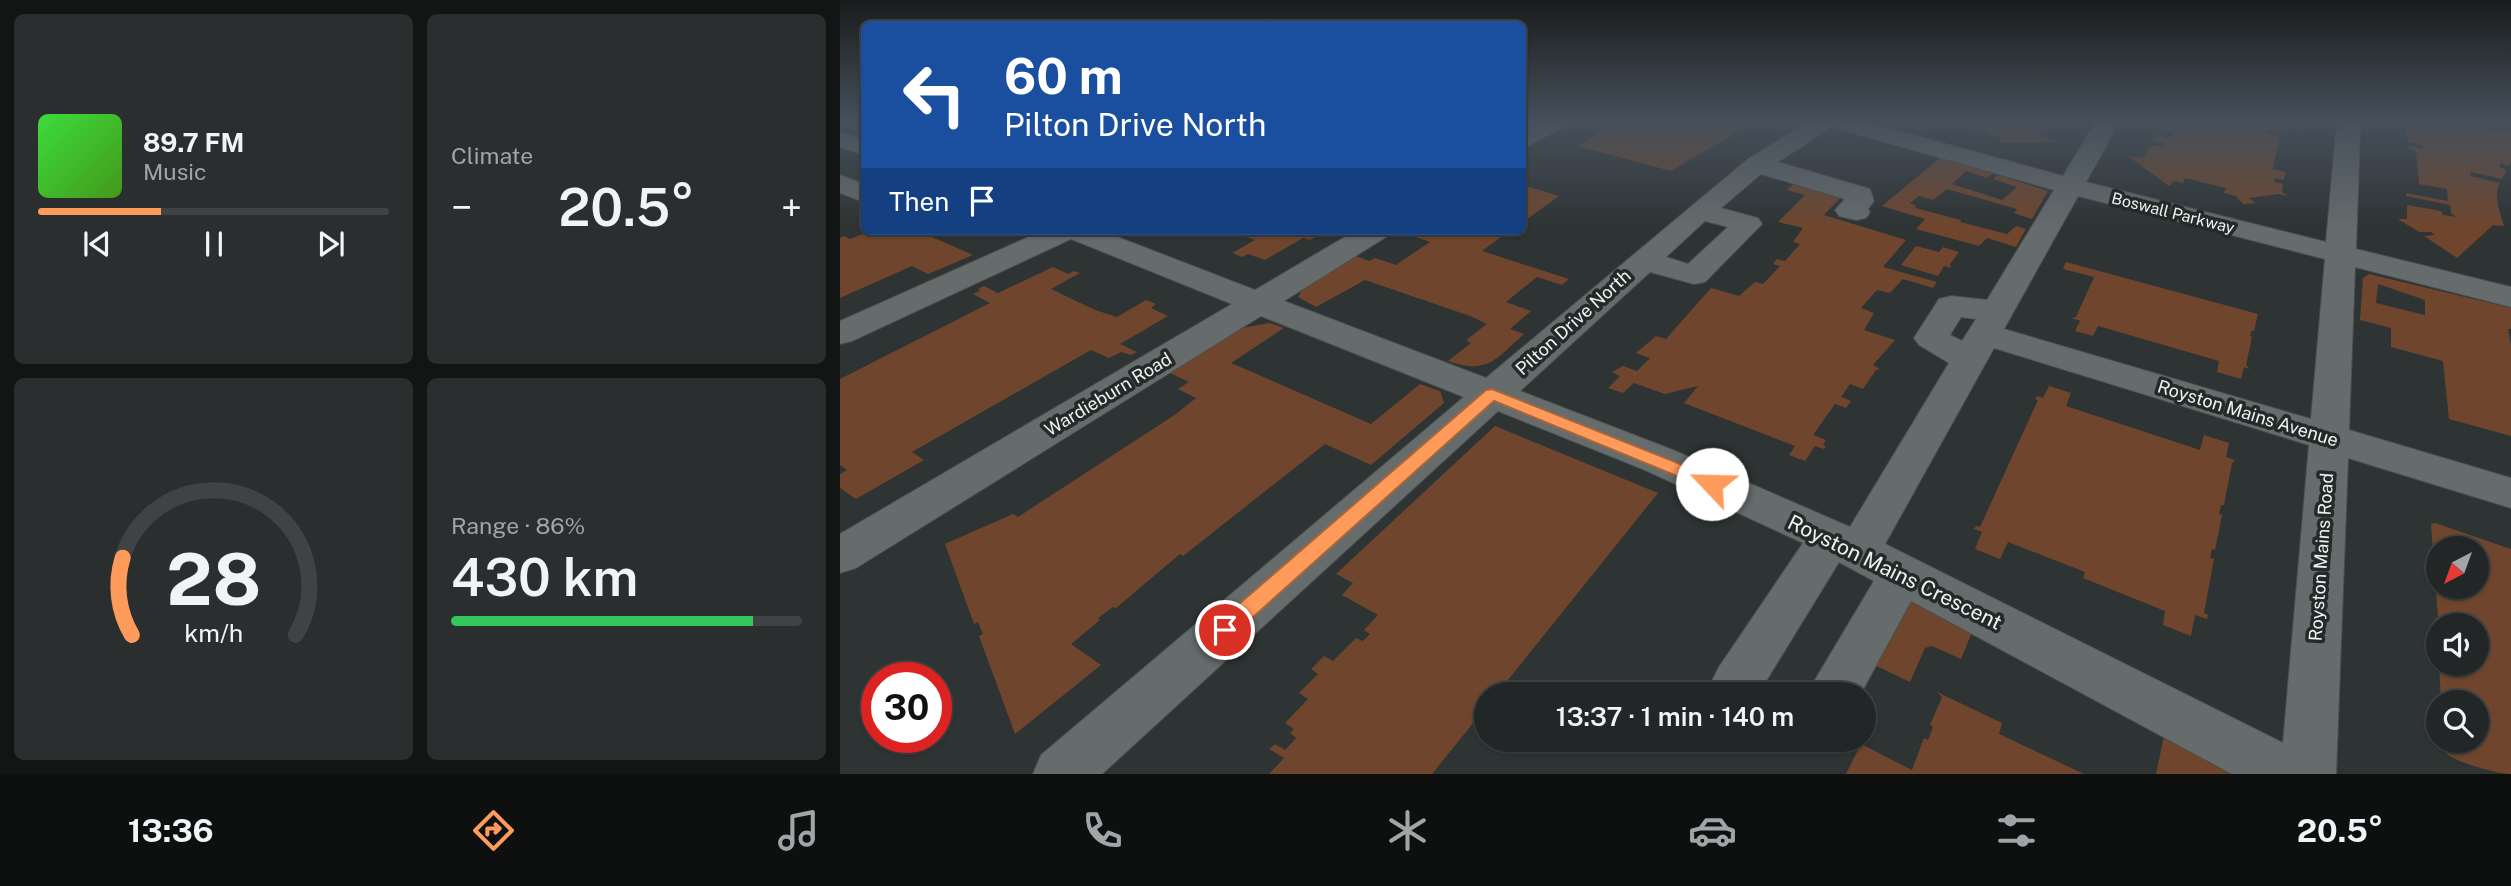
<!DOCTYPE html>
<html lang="en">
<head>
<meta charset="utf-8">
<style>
  :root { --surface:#222626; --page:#2a2e2e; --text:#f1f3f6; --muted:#a2a5a7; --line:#3f4343; --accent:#ff9b5a }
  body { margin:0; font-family:"Public Sans",sans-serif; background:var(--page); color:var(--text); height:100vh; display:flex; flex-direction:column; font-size:26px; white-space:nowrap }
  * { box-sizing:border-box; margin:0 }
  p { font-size:23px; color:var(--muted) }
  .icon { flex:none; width:38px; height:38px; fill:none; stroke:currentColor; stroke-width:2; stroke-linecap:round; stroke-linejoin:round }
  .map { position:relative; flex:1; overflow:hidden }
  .drawer { display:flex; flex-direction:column; gap:14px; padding:14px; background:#131515; width:840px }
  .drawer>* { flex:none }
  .top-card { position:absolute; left:21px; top:21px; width:665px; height:214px; border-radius:10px; box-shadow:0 2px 5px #0004,0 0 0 2px var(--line); background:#1a4fa0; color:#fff; overflow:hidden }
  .needle { width:46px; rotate:221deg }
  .buttons { position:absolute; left:1586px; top:536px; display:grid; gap:14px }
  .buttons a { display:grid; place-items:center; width:63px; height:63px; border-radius:50%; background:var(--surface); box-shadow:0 2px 5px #0004,0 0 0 2px var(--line); font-size:35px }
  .speed { position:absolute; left:21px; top:662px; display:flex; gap:14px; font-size:35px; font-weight:700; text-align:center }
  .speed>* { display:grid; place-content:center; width:91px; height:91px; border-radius:50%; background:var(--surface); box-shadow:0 2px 5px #0004,0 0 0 2px var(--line); line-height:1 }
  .speed .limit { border:10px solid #d22; background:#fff; color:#111 }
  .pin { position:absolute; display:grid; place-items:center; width:60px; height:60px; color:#fff; margin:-30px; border:4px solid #fff; border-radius:50%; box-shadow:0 2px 7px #0007 }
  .me { position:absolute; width:77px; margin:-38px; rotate:294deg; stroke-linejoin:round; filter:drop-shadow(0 0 5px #0008) }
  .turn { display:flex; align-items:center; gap:24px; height:147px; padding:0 28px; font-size:32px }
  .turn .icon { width:91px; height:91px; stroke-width:2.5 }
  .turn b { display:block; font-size:49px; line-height:60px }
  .then { display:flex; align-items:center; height:66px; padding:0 28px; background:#0003; gap:14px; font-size:26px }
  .big { font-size:52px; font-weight:600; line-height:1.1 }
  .drawer .card { flex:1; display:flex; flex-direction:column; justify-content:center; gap:10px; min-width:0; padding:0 24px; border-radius:10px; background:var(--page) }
  .drawer .dial { align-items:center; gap:0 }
  .dial svg { height:182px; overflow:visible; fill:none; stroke:var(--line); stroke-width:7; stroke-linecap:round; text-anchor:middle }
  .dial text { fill:var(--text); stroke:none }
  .song { display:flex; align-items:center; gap:21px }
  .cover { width:84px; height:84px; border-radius:10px; background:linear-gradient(135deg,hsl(120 70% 55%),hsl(100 70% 35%)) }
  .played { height:7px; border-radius:4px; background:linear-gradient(90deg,var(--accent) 35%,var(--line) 35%) }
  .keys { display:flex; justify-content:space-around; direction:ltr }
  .heat { display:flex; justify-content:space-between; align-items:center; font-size:38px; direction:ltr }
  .charge { height:10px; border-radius:5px; background:linear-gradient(90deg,#34c759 86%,var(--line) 0) }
  .drawer .tiles { flex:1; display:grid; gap:14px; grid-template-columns:repeat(2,1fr) }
  .trip { position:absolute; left:634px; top:682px; width:402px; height:70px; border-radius:35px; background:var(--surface); box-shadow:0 2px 5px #0004,0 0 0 2px var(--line); font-weight:600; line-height:70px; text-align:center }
  .tab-bar { display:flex; height:112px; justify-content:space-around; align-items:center; background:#0e0f0f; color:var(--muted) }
  .tab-bar .icon { width:49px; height:49px }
  .tab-bar .selected { color:var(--accent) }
  .tab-bar b { font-size:32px; color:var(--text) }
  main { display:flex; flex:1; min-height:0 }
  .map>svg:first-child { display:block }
  .green { fill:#6f462d; fill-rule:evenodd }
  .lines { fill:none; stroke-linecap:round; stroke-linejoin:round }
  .minor-casing { stroke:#4a4f4e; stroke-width:2 }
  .minor { fill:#666c6c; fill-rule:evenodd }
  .route { fill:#ff9b5a; stroke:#a6653a; stroke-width:2 }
  .labels { text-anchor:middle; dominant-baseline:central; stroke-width:7; stroke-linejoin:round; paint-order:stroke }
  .far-street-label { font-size:16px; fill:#eef2f1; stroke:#242929 }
  .street-label { font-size:18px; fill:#eef2f1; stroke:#242929 }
  .near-street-label { font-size:21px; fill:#eef2f1; stroke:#242929 }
</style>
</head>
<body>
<main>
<section class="drawer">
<div class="tiles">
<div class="card">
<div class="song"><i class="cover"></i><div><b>89.7 FM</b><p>Music</p></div></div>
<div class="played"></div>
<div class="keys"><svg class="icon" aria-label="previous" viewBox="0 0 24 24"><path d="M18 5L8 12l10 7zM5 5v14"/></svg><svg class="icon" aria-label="pause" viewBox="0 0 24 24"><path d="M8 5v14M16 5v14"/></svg><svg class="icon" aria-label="next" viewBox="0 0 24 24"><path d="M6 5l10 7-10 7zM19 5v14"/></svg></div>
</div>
<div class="card"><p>Climate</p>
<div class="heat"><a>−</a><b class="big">20.5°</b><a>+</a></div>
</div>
<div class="card dial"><svg viewBox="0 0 100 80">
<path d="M14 69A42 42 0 1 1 86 69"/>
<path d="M14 69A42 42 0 0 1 10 35" stroke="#ff9b5a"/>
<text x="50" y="56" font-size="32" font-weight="700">28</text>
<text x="50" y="72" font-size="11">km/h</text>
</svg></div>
<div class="card"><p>Range · 86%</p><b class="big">430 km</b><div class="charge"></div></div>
</div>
</section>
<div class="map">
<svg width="1671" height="774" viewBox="0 0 1671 774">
  <rect width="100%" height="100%" fill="#2e3333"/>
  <g class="green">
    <path d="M 777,121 L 898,121 L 896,123 L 907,126 L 831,171 L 738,146 Z"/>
    <path d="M 1093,121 L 1209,121 L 1199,135 L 1220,142 L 1159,143 L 1162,138 L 1146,133 L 1147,131 Z"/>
    <path d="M 1322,121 L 1455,121 L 1454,125 L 1464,127 L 1464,130 L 1442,125 L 1440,132 L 1428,130 L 1427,133 L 1440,136 L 1433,169 L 1445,172 L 1444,180 L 1435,178 L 1434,182 L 1443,184 L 1442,192 L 1448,196 L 1439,194 L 1409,198 L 1416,203 L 1403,204 L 1396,196 L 1384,193 L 1386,188 L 1345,178 L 1343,183 L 1334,181 L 1329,186 L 1288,156 L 1304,158 L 1310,145 L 1324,147 L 1325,144 L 1312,141 L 1315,135 L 1331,138 L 1334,131 L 1318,128 L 1320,124 L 1333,127 L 1335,124 Z"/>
    <path d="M 1606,124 L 1671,133 L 1671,162 L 1669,166 L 1661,163 L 1659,167 L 1667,170 L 1662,179 L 1631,172 L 1630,176 L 1660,183 C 1653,196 1660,212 1664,226 L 1653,225 L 1617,258 L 1584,236 L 1595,235 L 1591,232 L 1579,232 L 1558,219 L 1567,219 L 1567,205 L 1601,211 L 1603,215 L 1616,217 L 1611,213 L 1610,205 L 1566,196 L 1566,193 L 1608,201 L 1607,189 L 1579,184 L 1576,151 L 1569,149 L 1569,146 L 1583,149 L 1583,145 L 1568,142 L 1566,129 L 1598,125 L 1607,129 L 1614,128 Z"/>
    <path d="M 1100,158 L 1153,173 L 1147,178 L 1126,171 L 1112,184 L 1162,200 L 1177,187 L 1153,179 L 1158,175 L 1208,191 L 1192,219 L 1174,213 L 1177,209 L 1107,189 L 1093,200 L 1079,196 L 1070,203 L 1076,206 L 1075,208 L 1121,220 L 1120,222 L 1167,234 L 1176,226 L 1186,229 L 1176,247 L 1147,238 L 1139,246 L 1076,229 L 1085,219 L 1042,206 Z"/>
    <path d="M 957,181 L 1002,196 L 984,215 L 1066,240 L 1043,267 L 1097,282 L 1093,288 L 1063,279 L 1050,293 L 1037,290 L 1021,308 L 1034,313 L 1024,330 L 1055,340 L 1033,365 L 1040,369 L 1036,370 L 1023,389 L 1010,384 L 1001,397 L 1011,401 L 1006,408 L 995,404 L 973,435 L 986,440 L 983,445 L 986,446 L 984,449 L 975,446 L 965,461 L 949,455 L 955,446 L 844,403 L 858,386 L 825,394 L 794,383 L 783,393 L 768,388 L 780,376 L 772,372 L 783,366 L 797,371 L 810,358 L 796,353 L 816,336 L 826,339 L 871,288 L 899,296 L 915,282 L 923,284 L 940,266 L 933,264 L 937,259 L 945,261 L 960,244 L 953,242 L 963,228 L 938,222 L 965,195 L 947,190 Z"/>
    <path d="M 683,185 L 719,196 L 683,222 Z"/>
    <path d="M 31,231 L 78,231 L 133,255 L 88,274 L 72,266 L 0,298 L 0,238 L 4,236 L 10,239 Z"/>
    <path d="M 390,231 L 477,231 L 482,233 L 470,240 L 463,238 L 425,260 L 408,254 L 402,257 L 392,253 L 415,240 Z"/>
    <path d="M 576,231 L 669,231 L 642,251 L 729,279 L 722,285 L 697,277 L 666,302 L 691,311 L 670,329 L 684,334 C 656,359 648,375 608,361 L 631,343 L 626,340 L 647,324 L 630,316 L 525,280 L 476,307 L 458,297 L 462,290 L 516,256 L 529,261 L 535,258 L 556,265 L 590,242 L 570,235 Z"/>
    <path d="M 1076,246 L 1099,252 L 1103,247 L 1119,252 L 1110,264 L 1111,268 L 1104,266 L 1098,276 L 1061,265 Z"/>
    <path d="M 1226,262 L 1418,314 L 1414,331 L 1411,331 L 1410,336 L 1412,337 L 1406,365 L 1410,369 L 1404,367 L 1401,379 L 1377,372 L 1379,361 L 1258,326 L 1253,336 L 1235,331 L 1240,321 L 1232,318 L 1236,317 L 1254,277 L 1223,269 Z"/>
    <path d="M 213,267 L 228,274 L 234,271 L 240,273 L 211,289 L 255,310 L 277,317 L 306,300 L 316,304 L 311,308 L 328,316 L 280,344 L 297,352 L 291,355 L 281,352 L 269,358 L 251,350 L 72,452 L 84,460 L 16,499 L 0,488 L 0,474 L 7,470 L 0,465 L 0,379 L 150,303 L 133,294 L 140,291 L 138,289 L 144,286 L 158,293 Z"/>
    <path d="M 1529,274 L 1671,308 L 1671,329 L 1668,329 L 1671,345 L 1671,436 L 1609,419 L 1603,361 L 1551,347 L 1551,328 L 1520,320 L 1523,278 ZM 1538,284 L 1585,300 L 1585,315 L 1536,303 Z"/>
    <path d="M 429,323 L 444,328 L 391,363 L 531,424 L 580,384 L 600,391 L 604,403 L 531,465 L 485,444 L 343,556 L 340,554 L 276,608 L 273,607 L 258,618 L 260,620 L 231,644 L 261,665 L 175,734 L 139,636 L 143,634 L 138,622 L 134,624 L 105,544 L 173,514 L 178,517 L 336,414 L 356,398 L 338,389 L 349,382 L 330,373 L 402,328 Z"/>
    <path d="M 1209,386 L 1231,393 L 1226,406 L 1360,450 L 1364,435 L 1389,443 L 1386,457 L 1395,460 L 1392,463 L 1384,505 L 1381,505 L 1379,514 L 1382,515 L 1375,550 L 1372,549 L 1370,558 L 1374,559 L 1364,613 L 1368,615 L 1367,619 L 1355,615 L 1351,636 L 1323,625 L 1325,611 L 1243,578 L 1245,572 L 1168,542 L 1160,559 L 1135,549 L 1142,532 L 1134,529 L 1136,526 L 1140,527 L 1198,400 L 1195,399 L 1197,396 L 1203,398 Z"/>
    <path d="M 655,426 L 818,493 L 656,695 L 646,695 L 646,707 L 592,774 L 429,774 L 444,758 L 429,749 L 435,744 L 445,750 L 456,738 L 450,733 L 454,729 L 445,723 L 468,699 L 459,693 L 478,674 L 471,669 L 484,656 L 493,661 L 516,638 L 523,641 L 530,634 L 524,630 L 538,615 L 502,595 L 513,583 L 496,574 Z"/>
    <path d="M 1595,523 L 1671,549 L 1671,774 C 1657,774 1617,762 1608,755 C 1603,751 1602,747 1601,740 L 1636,740 L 1636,702 L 1601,702 L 1599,663 L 1636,663 L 1636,625 L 1598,625 L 1596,641 L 1595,618 L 1598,618 L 1591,524 ZM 1598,548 L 1636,548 L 1636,586 L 1598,586 Z"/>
    <path d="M 1069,602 L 1078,603 L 1132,632 L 1121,659 L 1092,646 L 1085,648 L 1070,682 L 1026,661 Z"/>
    <path d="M 1097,692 L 1162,723 L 1159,734 L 1244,774 L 1006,774 L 1021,744 L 1072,770 L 1084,738 L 1088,740 L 1093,727 L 1090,725 L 1102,697 Z"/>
    <path d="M 1324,736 L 1395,774 L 1316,774 Z"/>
  </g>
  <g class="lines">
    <g class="minor-casing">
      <g id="minor">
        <path d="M 701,121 L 730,121 L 726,126 L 682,149 L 682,132 Z"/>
        <path d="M 969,121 L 1023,121 L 1223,176 L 1256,121 L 1280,121 L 1246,182 L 1486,242 L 1496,131 L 1500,121 L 1524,121 L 1520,131 L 1516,249 L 1671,287 L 1671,307 L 1515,267 L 1509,430 L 1671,478 L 1671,508 L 1508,458 L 1496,774 L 1392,774 L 1071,601 L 1020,695 L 966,695 L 1034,581 L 999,562 L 923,686 L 925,695 L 873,695 L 871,683 L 879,667 L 963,543 L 805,470 L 658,411 L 262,774 L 193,774 L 201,755 L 624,397 L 421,316 L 16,568 L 0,573 L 0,534 L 392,304 L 231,239 L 12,341 L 0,344 L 0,321 L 202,231 L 262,231 L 415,290 L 515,231 L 550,231 L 546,237 L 444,301 L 646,378 L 908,159 ZM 992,127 L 1214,190 L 1147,300 L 1111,296 L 1099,299 L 1074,338 L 1079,345 L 1109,363 L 1010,527 L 833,450 L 680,391 L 810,272 L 854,284 L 865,282 L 922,224 L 918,218 L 881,208 L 921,174 L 1005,199 L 995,210 L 999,216 L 1016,220 L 1026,218 L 1030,212 L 1028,209 L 1034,201 L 1030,189 L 938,162 ZM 1238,196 L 1485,259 L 1471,419 L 1164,329 ZM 865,221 L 888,227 L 848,264 L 826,257 ZM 1121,317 L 1136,319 L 1122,341 L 1110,335 ZM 1154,348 L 1469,445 L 1443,743 L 1045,544 Z"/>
        <path d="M 0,132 L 24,140 L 24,155 L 0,147 Z"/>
        <path d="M 0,175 L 24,184 L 24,202 L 0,193 Z"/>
      </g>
    </g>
    <use href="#minor" class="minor"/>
  </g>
  <linearGradient id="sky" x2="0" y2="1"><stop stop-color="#191c1c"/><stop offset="0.53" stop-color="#46505b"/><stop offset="1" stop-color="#46505b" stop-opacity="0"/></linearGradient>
  <rect width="1671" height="229" fill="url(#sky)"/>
  <path class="route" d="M 652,389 L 878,479 L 881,484 L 878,488 L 866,488 L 654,401 L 392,636 L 385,639 L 377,636 L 374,630 L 377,623 L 646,390 Z"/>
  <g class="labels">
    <g class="far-street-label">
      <text transform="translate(1333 213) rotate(14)">Boswall Parkway</text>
    </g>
    <g class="street-label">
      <text transform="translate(733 322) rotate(-42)">Pilton Drive North</text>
      <text transform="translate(268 394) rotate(-31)">Wardieburn Road</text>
      <text transform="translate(1408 413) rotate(17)">Royston Mains Avenue</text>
      <text transform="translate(1481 557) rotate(-86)">Royston Mains Road</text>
    </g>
    <g class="near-street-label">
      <text transform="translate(1055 572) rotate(26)">Royston Mains Crescent</text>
    </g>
  </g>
</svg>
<div class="buttons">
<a><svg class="needle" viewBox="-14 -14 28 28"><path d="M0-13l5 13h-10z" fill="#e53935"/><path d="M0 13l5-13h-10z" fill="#a2a5a7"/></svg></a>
<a><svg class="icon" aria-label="sound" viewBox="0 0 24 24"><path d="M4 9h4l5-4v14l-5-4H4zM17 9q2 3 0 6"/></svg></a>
<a><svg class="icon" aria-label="search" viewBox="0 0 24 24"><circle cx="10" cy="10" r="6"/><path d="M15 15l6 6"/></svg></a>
</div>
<div class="speed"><div class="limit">30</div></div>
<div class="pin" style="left:385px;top:630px;background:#d93025"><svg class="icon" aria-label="arrive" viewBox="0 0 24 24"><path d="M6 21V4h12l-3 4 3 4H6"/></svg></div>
<svg class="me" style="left:872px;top:484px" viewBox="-20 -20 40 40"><circle r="19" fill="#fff"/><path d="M0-13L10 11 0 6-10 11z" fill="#ff9b5a"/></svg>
<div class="trip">13:37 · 1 min · 140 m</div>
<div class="top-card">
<div class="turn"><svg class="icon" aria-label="left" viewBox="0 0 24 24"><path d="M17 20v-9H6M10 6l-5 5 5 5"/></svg><div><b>60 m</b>Pilton Drive North</div></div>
<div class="then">Then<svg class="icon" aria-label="arrive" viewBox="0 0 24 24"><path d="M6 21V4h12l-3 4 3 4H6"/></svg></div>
</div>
</div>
</main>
<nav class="tab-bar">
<b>13:36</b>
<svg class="icon selected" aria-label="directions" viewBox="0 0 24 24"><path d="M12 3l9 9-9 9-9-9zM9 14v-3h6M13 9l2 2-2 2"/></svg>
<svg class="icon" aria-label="music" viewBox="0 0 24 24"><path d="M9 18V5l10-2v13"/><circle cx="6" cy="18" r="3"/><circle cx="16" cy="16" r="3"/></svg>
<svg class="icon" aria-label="phone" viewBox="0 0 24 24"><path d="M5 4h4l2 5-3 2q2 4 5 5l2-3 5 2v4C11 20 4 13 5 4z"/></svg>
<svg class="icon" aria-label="climate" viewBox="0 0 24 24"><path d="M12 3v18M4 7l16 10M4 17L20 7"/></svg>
<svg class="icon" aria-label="car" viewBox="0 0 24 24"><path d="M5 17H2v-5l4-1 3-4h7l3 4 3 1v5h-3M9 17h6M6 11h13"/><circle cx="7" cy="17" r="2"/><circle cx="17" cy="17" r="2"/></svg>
<svg class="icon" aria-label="filters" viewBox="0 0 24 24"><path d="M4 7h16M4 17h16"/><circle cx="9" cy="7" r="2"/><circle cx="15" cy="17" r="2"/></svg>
<b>20.5°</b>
</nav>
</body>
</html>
